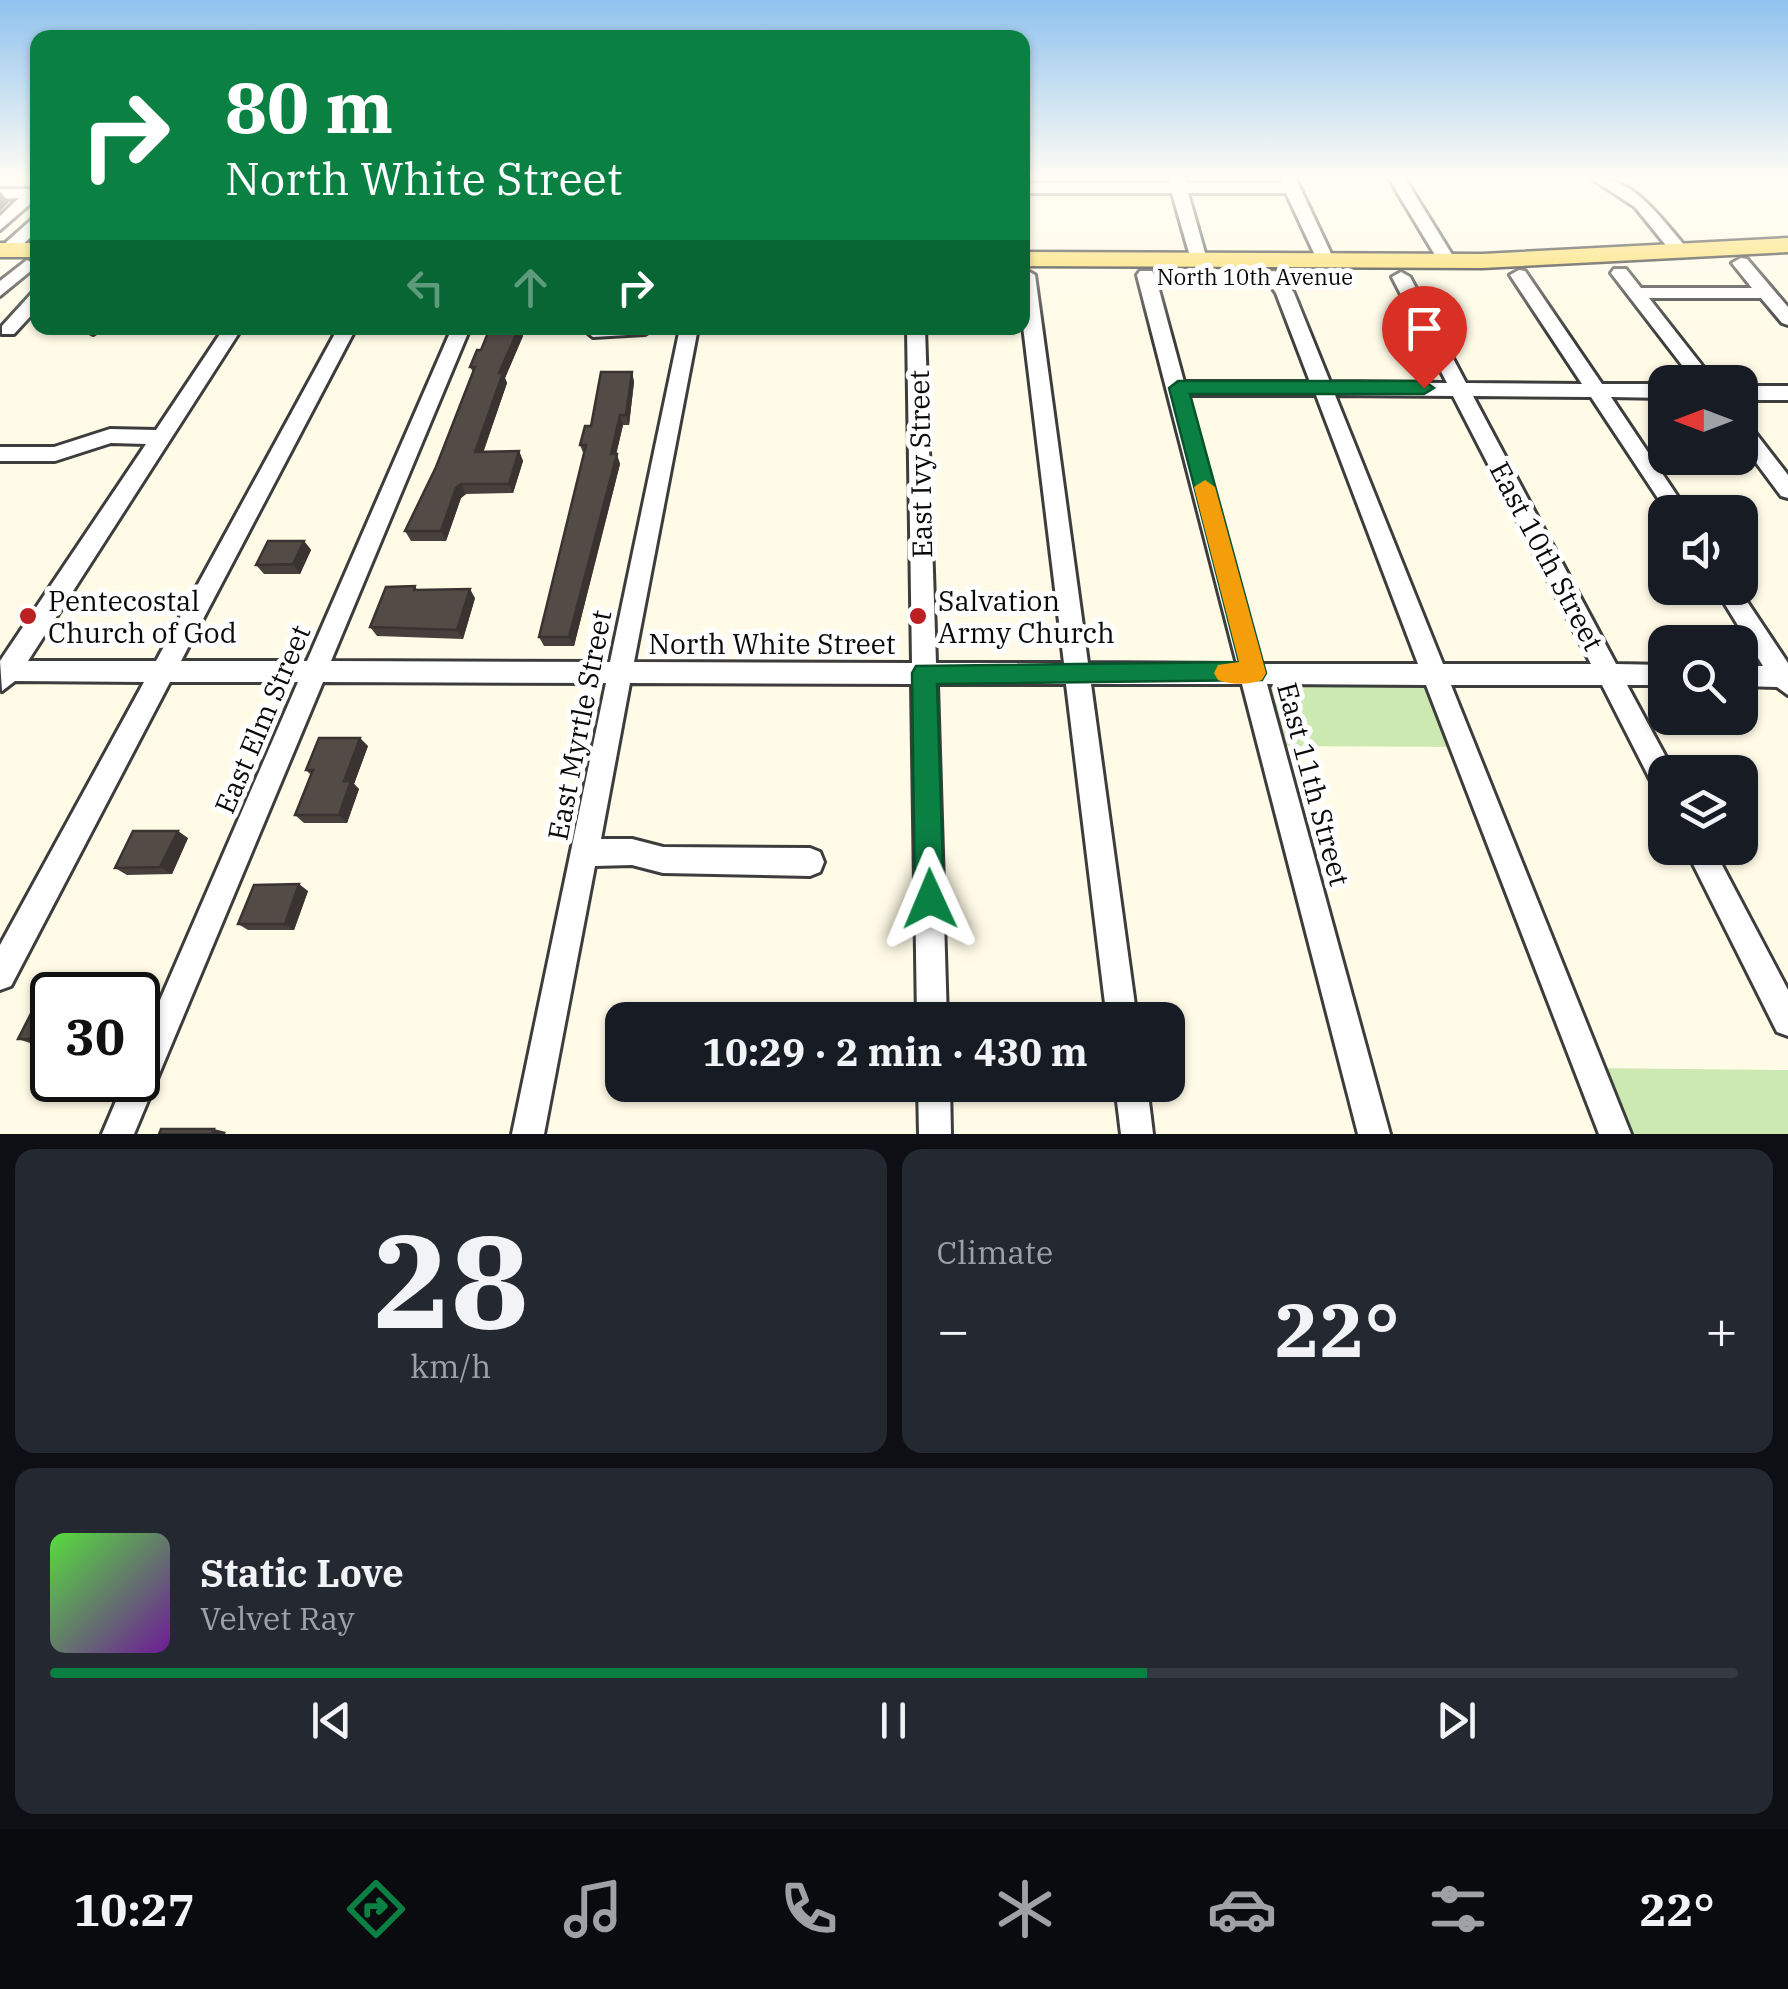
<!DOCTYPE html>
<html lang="en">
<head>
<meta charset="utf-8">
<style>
  :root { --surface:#171b24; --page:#242831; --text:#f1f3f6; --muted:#9ea1a6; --line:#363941; --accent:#0b8043 }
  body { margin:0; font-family:"IBM Plex Serif",serif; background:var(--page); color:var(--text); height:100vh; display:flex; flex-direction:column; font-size:38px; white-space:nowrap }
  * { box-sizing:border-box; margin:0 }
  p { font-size:32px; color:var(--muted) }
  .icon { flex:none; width:55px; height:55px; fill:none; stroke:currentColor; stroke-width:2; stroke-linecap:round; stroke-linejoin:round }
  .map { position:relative; height:1134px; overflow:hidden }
  .details { display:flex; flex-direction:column; gap:15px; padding:15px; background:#0d0f14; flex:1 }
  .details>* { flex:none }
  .guide { position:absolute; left:30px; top:30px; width:1000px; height:305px; border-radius:20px; box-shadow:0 2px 8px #0004; background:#0b8043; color:#fff; overflow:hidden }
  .needle { width:65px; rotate:270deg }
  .tools { position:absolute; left:1648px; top:365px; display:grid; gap:20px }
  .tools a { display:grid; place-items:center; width:110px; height:110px; border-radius:20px; background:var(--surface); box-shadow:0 2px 8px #0004; font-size:50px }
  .speed { position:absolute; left:30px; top:972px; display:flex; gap:20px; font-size:50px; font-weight:700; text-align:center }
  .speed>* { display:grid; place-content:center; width:130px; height:130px; border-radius:50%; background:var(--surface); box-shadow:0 2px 8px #0004; line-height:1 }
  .speed .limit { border:5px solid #111; border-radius:15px; background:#fff; color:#111 }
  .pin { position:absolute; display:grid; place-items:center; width:85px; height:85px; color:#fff; margin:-102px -42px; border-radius:50% 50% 50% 0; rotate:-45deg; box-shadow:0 0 10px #0007 }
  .pin .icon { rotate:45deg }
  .me { position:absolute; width:110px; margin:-55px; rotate:359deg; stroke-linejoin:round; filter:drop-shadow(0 0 8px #0008) }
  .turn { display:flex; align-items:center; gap:35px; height:210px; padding:0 30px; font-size:45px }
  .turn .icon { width:130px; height:130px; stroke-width:2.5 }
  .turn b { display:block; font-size:70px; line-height:85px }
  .lanes { display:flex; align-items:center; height:95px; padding:0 30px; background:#0003; justify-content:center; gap:50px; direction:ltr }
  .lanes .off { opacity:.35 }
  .big { font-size:75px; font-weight:800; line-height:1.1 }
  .details .card { flex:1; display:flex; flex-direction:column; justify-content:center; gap:15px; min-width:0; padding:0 35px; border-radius:20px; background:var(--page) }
  .details .dial { align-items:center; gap:0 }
  .dial b { font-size:130px; line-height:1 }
  .song { display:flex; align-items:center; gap:30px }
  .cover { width:120px; height:120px; border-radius:15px; background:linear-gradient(135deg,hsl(110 70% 55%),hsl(280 70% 35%)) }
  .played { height:10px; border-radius:5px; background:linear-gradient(90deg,var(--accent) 65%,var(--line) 65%) }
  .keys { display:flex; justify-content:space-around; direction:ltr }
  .heat { display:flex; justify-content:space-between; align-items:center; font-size:55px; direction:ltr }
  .details .tiles { flex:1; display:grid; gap:15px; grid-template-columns:1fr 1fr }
  .card:last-child { grid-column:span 2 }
  .trip { position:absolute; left:605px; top:1002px; width:580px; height:100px; border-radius:20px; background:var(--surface); box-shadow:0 2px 8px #0004; font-weight:800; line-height:100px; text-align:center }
  .tabs { display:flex; height:160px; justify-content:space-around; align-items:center; background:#090b0e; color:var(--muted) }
  .tabs .icon { width:70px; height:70px }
  .tabs .current { color:var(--accent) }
  .tabs b { font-size:45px; color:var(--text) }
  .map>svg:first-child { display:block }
  .green { fill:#cbe9b1 }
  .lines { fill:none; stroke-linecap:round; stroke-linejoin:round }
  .minor-casing { stroke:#3d3d3d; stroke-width:6 }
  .major-casing { stroke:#1b1b1b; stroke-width:5 }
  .minor { fill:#fff; fill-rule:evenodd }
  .major { fill:#fbdb5a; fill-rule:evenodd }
  .wall { fill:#47403c }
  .shaded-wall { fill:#393431 }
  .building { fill:#524b46; stroke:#393431; stroke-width:2.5 }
  .route { fill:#0b8043; stroke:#07532c; stroke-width:2.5 }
  .slow { fill:#f59e0b }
  .poi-dot { fill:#bb2122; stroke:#fff; stroke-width:4 }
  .labels { text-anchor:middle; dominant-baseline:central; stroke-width:10; stroke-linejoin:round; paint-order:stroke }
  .far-street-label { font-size:22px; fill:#0a0a0a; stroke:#fff }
  .street-label { font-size:28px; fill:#0a0a0a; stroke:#fff }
  .poi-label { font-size:28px; fill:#0a0a0a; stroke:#fff; text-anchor:start }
</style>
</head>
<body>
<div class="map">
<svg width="1788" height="1134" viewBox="0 0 1788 1134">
  <rect width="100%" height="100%" fill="#fffbe7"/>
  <g class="green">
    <path d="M 1254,673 L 1435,674 L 1464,747 L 1273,746 Z"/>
    <path d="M 1589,1068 L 1788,1070 L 1788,1134 L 1615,1134 Z"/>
  </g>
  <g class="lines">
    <g class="minor-casing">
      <g id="minor">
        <path d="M 1168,177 L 1184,177 L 1186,183 L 1282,183 L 1279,177 L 1295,177 L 1335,262 L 1332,266 L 1320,266 L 1286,193 L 1188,193 L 1207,260 L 1199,265 L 1191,260 L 1172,193 L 1022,193 L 1022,183 L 1170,183 Z"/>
        <path d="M 1388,177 L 1404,177 L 1456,261 L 1453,265 L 1441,265 Z"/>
        <path d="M 1589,177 C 1633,176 1659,216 1685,246 L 1685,254 L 1673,254 L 1635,207 Z"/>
        <path d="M 0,189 L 38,189 L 38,197 L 0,230 L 0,216 L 19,198 L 0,199 Z"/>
        <path d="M 38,214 L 38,229 L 14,254 L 2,254 L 2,246 Z"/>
        <path d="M 1741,258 L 1747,259 L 1788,307 L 1788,325 L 1782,323 L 1761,298 L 1649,298 L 1715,382 L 1695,382 L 1611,273 L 1614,269 L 1626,269 L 1641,288 L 1752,288 L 1732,263 Z"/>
        <path d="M 27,260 L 36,265 L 33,269 L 0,296 L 0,281 Z"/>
        <path d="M 1026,270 L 1035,275 L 1088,663 L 1237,664 L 1137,275 L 1140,271 L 1152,271 L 1155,275 L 1184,382 L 1310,382 L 1276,293 L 1264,276 L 1273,271 L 1279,272 L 1294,293 L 1330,382 L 1447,383 L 1392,277 L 1401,272 L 1410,277 L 1466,383 L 1582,384 L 1510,275 L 1519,270 L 1525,271 L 1602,384 L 1665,384 L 1665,398 L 1611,397 L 1688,512 L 1667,512 L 1591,397 L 1473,396 L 1616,664 L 1665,665 L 1665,685 L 1627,685 L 1674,772 L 1665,772 L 1665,794 L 1656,791 L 1602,685 L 1451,685 L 1631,1134 L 1599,1134 L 1426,685 L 1267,684 L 1390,1134 L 1358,1134 L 1242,684 L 1091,684 L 1137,1020 L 1107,1020 L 1066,684 L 937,684 L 947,1020 L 917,1020 L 912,684 L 630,683 L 601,839 L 632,839 L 663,847 L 810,848 L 820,852 L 824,862 L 820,872 L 810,876 L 663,873 L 632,865 L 595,866 L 544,1134 L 512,1134 L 606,683 L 323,682 L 134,1134 L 102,1134 L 125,1080 L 138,1080 L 138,1051 L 298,682 L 170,682 L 11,986 L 0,990 L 0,945 L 144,682 L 15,681 L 2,691 L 0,661 L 146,444 L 111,443 L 55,461 L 0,461 L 0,447 L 54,447 L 110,429 L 156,430 L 224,328 L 242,328 L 28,661 L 156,661 L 338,328 L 356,328 L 181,661 L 307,661 L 452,328 L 470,328 L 331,661 L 610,662 L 680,328 L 698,328 L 634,662 L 912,663 L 907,328 L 925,328 L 936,663 L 1064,663 L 1022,318 L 1022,271 ZM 1187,395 L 1316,395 L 1418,664 L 1261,664 ZM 1335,395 L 1453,396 L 1591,664 L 1443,664 Z"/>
        <path d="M 38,292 L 38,308 L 14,334 L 2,334 L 2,326 L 32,293 Z"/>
        <path d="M 83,328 L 102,328 L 93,334 Z"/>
        <path d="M 582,328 L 654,328 L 645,334 L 593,337 Z"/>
        <rect x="1740" y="386" width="48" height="14"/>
        <path d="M 1740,420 L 1747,422 L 1788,475 L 1788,498 L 1781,496 L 1740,441 Z"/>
        <path d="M 1715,588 L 1738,588 L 1788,663 L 1788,695 L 1777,687 L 1740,686 L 1740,666 L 1763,666 Z"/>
        <path d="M 1685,848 L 1713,848 L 1788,990 L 1788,1036 L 1777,1032 Z"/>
        <path d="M 918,1085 L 950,1085 L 951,1134 L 919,1134 Z"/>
        <path d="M 1115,1085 L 1147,1085 L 1153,1134 L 1121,1134 Z"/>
      </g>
    </g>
    <g class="major-casing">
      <g id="major">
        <path d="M 1788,238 L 1788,252 L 1482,268 L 1022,266 L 1022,252 L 1482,254 Z"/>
        <rect x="0" y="243" width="38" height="14"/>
      </g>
    </g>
    <use href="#minor" class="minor"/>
    <use href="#major" class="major"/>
  </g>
  <g class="wall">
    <path d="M 490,328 L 520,328 L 523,336 L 505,378 L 507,383 L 483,452 L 519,451 L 523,461 L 513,493 L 466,494 L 461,498 L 446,541 L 411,541 L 405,531 L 436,467 L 473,372 L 470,367 L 481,350 Z"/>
    <path d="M 632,372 L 634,382 L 629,425 L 623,425 L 616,454 L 620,464 L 574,646 L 544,646 L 539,637 L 584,455 L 580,445 L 591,426 Z"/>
    <path d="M 304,541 L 311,550 L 300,574 L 264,574 L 256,565 Z"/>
    <path d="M 415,586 L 417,590 L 475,598 L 463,639 L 377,636 L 370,627 Z"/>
    <path d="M 368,746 L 354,784 L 359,789 L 347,823 L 304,823 L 295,815 L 311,775 L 306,770 Z"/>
    <path d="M 188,838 L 172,874 L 127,875 L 115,868 Z"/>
    <path d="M 308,891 L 294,930 L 248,930 L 238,924 Z"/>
    <path d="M 52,995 L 52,1044 L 33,1044 L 18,1039 Z"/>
  </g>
  <g class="shaded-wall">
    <path d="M 0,191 L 9,202 L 0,211 Z"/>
    <path d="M 519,328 L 523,336 L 505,378 L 507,383 L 480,462 L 475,452 L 499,373 Z"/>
    <path d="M 632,372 L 634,382 L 629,425 L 626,415 Z"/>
    <path d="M 620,415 L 623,425 L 614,464 L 611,454 Z"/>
    <path d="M 519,451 L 523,461 L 513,493 L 509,484 Z"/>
    <path d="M 617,454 L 620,464 L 574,646 L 569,637 Z"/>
    <path d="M 461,484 L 466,494 L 461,498 L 446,541 L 441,531 L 456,488 Z"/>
    <path d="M 304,541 L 311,550 L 300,574 L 293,564 Z"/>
    <path d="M 470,589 L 475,598 L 463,639 L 457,630 Z"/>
    <path d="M 360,738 L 368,746 L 354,784 L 359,789 L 347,823 L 339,815 L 344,781 Z"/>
    <path d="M 178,831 L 188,838 L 172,874 L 160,867 Z"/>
    <path d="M 299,884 L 308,891 L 294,930 L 285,924 Z"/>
    <path d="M 214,1129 L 226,1132 L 225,1134 L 212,1134 Z"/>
  </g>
  <g class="building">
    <path d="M 490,328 L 519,328 L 499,373 L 503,373 L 475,452 L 519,451 L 509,484 L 461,484 L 456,488 L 441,531 L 405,531 L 436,467 L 475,367 L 470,367 L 477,350 L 481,350 Z"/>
    <path d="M 601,372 L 632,372 L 626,415 L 620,415 L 611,454 L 617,454 L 569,637 L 539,637 L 586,445 L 580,445 L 585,426 L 591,426 Z"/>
    <path d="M 268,541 L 304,541 L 293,564 L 256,565 Z"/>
    <path d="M 415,586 L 414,590 L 470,589 L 457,630 L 370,627 L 386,587 Z"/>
    <path d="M 319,738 L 360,738 L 344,781 L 351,781 L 339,815 L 295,815 L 313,770 L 306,770 Z"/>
    <path d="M 133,831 L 178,831 L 160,867 L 115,868 Z"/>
    <path d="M 299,884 L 285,924 L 238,924 L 254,885 Z"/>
    <path d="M 41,994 L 90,994 L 52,995 L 52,1039 L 18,1039 Z"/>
    <path d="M 161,1129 L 214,1129 L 212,1134 L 159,1134 Z"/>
  </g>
  <linearGradient id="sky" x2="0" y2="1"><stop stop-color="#8fc2ee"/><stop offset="0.53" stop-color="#fffdf4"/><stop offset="1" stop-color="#fffdf4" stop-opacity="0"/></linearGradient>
  <rect width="1788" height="336" fill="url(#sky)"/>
  <path class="route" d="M 1178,381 L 1424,381 L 1434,388 L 1424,394 L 1190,394 L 1266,673 L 1262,680 L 937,684 L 944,899 L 940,909 L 930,914 L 919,909 L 915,899 L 912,673 L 916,666 L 1239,662 L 1169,388 Z"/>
  <path class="slow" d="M 1205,480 L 1215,487 L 1266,673 L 1262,680 C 1249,685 1231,685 1218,680 L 1214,673 L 1218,665 L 1239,662 L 1194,487 Z"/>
  <g class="poi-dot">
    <circle cx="28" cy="616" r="10"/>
    <circle cx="918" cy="616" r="10"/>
  </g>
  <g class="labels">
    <g class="far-street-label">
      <text x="1255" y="276">North 10th Avenue</text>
    </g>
    <g class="street-label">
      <text transform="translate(920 464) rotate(-91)">East Ivy Street</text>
      <text transform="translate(1547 556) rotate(62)">East 10th Street</text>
      <text x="772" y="643">North White Street</text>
      <text transform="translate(262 719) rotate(-67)">East Elm Street</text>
      <text transform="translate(579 725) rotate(-79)">East Myrtle Street</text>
      <text transform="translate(1314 784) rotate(75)">East 11th Street</text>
    </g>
    <g class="poi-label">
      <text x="48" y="600">Pentecostal<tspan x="48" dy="32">Church of God</tspan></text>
      <text x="938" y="600">Salvation<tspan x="938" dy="32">Army Church</tspan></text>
    </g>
  </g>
</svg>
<div class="tools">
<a><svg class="needle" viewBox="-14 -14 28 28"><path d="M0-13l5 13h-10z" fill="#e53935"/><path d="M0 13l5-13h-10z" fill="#9ea1a6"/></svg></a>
<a><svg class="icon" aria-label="sound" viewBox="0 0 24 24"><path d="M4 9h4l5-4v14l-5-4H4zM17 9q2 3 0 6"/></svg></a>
<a><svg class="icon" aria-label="search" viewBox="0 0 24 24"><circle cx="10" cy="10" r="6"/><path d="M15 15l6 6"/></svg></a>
<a><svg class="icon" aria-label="layers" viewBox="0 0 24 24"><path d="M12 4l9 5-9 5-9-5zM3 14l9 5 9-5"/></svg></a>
</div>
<div class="speed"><div class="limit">30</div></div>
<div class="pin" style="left:1424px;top:388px;background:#d93025"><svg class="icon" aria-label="arrive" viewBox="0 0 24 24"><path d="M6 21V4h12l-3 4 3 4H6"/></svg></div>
<svg class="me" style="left:930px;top:899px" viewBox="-20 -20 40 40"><path d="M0-17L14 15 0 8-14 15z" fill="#0b8043" stroke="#fff" stroke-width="4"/></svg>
<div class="trip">10:29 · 2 min · 430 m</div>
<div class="guide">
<div class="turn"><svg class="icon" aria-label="right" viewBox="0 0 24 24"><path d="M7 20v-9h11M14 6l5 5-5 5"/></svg><div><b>80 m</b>North White Street</div></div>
<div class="lanes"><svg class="icon off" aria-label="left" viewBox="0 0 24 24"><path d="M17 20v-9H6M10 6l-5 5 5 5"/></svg><svg class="icon off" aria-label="ahead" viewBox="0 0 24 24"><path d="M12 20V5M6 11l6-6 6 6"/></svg><svg class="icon" aria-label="right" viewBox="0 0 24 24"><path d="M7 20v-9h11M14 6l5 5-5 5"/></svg></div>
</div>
</div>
<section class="details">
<div class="tiles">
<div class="card dial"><b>28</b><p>km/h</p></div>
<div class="card"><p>Climate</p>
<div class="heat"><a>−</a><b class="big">22°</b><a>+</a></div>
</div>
<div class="card">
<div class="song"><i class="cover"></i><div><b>Static Love</b><p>Velvet Ray</p></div></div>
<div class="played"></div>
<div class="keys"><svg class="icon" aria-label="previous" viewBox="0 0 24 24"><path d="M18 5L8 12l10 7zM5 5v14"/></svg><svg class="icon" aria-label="pause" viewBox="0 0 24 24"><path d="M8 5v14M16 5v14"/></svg><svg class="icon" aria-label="next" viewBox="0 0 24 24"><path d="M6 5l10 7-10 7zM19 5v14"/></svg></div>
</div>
</div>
</section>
<nav class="tabs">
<b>10:27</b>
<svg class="icon current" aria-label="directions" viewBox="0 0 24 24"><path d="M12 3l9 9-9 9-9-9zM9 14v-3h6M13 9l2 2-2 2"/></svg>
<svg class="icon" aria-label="music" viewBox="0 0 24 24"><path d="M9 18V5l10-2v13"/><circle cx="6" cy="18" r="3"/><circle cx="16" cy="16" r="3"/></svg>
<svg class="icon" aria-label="phone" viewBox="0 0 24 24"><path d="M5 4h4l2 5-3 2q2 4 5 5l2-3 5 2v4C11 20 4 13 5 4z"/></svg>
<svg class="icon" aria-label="climate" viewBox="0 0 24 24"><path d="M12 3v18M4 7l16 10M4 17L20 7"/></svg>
<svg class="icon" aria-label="car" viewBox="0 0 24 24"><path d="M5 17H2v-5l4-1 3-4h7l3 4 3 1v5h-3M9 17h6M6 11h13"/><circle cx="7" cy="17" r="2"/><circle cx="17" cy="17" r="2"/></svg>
<svg class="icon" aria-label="filters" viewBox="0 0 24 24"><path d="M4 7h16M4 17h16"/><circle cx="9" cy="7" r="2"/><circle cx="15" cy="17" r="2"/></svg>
<b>22°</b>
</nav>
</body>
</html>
